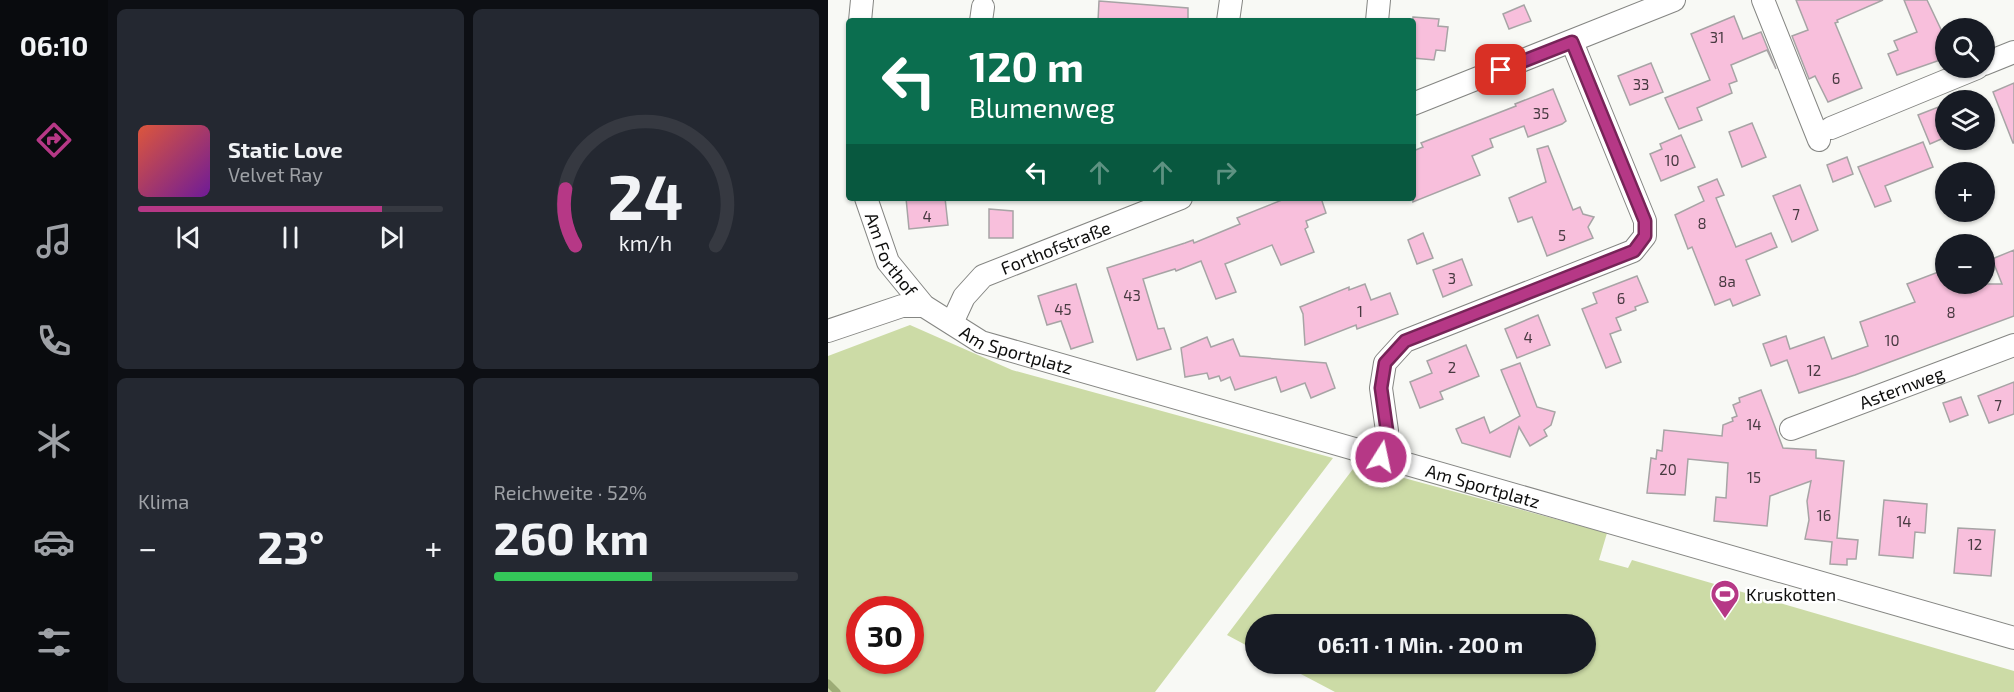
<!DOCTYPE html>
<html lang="de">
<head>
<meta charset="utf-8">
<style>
  :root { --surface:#171b24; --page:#242831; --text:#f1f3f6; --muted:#9ea1a6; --line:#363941; --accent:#b63886 }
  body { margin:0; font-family:"Exo 2",sans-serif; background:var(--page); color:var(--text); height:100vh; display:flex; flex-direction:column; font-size:22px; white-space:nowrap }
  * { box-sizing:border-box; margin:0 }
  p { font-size:20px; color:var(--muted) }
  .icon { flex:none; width:33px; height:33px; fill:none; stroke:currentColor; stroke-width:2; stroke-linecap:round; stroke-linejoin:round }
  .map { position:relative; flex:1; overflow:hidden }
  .details { display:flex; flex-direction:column; gap:9px; padding:9px; background:#0d0f14; width:720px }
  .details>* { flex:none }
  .hud { position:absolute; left:18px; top:18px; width:570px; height:183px; border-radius:6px; box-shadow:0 2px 4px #0004; background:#0b6e4f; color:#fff; overflow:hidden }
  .fabs { position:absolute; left:1107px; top:18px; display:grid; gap:12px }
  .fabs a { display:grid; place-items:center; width:60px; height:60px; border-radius:50%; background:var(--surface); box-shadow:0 2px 4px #0004; font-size:30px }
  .speed { position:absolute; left:18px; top:596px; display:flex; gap:12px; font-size:30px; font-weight:700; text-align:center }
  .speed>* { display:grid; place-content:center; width:78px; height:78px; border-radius:50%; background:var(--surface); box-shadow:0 2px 4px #0004; line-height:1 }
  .speed .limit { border:9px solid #d22; background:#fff; color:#111 }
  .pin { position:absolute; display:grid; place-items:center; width:51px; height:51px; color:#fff; margin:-26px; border-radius:12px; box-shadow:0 3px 9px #0006 }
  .me { position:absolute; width:66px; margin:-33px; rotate:10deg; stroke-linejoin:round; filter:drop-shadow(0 0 4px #0008) }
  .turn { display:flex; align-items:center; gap:21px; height:126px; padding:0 24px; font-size:27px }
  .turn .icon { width:78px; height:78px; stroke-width:2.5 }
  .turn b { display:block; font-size:42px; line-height:51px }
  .lanes { display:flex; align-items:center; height:57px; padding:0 24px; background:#0003; justify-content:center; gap:30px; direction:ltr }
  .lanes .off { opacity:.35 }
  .big { font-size:45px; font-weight:700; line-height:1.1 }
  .details .card { flex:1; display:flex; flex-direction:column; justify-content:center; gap:9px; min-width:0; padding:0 21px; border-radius:9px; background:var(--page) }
  .details .dial { align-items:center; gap:0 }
  .dial svg { height:156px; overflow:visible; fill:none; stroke:var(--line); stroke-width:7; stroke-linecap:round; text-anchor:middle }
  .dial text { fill:var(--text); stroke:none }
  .song { display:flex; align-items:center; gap:18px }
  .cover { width:72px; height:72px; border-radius:9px; background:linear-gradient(135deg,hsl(10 70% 55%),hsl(280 70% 35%)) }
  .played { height:6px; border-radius:3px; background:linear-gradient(90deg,var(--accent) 80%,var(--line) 80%) }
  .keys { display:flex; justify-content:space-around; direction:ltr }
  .heat { display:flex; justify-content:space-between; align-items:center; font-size:33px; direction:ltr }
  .charge { height:9px; border-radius:4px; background:linear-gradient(90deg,#34c759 52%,var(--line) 0) }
  .details .tiles { flex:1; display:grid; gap:9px; grid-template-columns:repeat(2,1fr) }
  .trip { position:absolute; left:417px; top:614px; width:351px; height:60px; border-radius:30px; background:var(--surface); box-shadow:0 2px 4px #0004; font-weight:700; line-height:60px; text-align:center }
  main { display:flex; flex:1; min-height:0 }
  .menu { display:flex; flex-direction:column; width:108px; justify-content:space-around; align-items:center; background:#090b0e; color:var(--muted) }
  .menu .icon { width:42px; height:42px }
  .menu .active { color:var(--accent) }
  .menu b { font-size:27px; color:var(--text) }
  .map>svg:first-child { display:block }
  .green { fill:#ccdba6; fill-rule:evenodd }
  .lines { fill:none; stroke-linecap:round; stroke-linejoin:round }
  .stream { stroke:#9dac76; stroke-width:7 }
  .building { fill:#f8bfdc; stroke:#a7a4a5; stroke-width:1.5 }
  .minor-casing { stroke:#858683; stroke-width:24 }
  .minor { stroke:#fff; stroke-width:22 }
  .route-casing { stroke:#762457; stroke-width:15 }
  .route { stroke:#b63886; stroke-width:10 }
  .labels { text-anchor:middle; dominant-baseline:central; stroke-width:5; stroke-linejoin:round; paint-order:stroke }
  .number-label { font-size:15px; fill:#483a41 }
  .street-label { font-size:18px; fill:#0e0e0d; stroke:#fff }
  .poi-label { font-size:18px; fill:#0e0e0d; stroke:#fff; text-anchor:start }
</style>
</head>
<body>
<main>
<nav class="menu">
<b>06:10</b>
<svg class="icon active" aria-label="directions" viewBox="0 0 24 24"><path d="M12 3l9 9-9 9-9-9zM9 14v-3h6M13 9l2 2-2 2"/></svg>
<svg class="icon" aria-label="music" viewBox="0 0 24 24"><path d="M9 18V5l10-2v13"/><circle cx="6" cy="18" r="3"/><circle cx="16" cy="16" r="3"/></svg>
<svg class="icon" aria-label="phone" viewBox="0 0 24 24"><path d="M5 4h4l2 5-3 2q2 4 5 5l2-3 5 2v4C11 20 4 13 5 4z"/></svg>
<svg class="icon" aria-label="climate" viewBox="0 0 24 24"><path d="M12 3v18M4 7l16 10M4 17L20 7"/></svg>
<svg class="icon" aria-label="car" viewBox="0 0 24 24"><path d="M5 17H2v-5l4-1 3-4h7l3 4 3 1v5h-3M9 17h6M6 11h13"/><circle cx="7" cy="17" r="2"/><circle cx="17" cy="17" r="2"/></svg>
<svg class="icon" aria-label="filters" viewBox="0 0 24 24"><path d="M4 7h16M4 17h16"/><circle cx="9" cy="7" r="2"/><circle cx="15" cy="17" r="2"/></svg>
</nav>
<section class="details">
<div class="tiles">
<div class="card">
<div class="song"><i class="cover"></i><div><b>Static Love</b><p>Velvet Ray</p></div></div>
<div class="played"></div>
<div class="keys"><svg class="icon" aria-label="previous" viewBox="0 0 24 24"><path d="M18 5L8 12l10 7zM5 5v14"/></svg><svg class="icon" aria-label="pause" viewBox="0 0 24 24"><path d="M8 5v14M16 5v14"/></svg><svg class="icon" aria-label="next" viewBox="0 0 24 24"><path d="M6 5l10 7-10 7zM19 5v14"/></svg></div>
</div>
<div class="card dial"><svg viewBox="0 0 100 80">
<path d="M14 69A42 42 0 1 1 86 69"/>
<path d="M14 69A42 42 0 0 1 9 40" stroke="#b63886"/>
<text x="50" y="56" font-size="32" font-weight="700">24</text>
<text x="50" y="72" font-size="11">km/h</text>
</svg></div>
<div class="card"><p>Klima</p>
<div class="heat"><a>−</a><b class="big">23°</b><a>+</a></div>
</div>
<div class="card"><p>Reichweite · 52%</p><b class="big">260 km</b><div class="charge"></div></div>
</div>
</section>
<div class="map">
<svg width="1186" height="692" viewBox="0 0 1186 692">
  <rect width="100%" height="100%" fill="#f8f9f5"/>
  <g class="green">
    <path d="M 82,325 L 184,370 L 505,458 L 327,692 L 0,692 L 0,356 ZM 32,609 L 82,609 L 82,660 L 32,660 Z"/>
    <path d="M 528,465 L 779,533 L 771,560 L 800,568 L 804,560 L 1186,671 L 1186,692 L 507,692 L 452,663 L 758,663 L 758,624 L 428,624 L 427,650 L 399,635 Z"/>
  </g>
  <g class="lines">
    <path class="stream" d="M 0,683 L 9,692"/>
  </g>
  <g class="building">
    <path d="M 968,0 L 1055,0 L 1009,20 L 1010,22 L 1007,23 L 1034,88 L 1000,102 L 987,76 L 981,79 L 964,36 L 980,30 Z"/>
    <path d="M 1076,0 L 1099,0 L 1118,40 L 1118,58 L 1069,75 L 1060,54 L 1070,50 L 1066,41 L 1089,32 Z"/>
    <path d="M 271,1 L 360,8 L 360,21 L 270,21 Z"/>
    <path d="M 696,5 L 703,21 L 681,29 L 675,14 Z"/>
    <path d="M 906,16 L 915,39 L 933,32 L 948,69 L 939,50 L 903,65 L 909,81 L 901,84 L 904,93 L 869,108 L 874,120 L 851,129 L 837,98 L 882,80 L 863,34 Z"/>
    <path d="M 585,17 L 611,19 L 610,26 L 620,27 L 617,51 L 608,50 L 606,60 L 585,58 Z"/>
    <path d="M 823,63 L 835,92 L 802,105 L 790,76 Z"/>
    <path d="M 1186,83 L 1186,143 L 1185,143 L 1165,92 Z"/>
    <path d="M 725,89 L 738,121 L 734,124 L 700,137 L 696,126 L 662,139 L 665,147 L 644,156 L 652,175 L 585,202 L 585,151 L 595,147 L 593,143 L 688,106 L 687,104 Z"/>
    <path d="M 1118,104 L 1118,137 L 1102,144 L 1090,115 Z"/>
    <path d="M 924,123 L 938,157 L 914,167 L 901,132 Z"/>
    <path d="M 853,135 L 867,167 L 833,181 L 822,154 L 834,149 L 832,144 Z"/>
    <path d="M 1095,142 L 1105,167 L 1057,186 L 1063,201 L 1047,207 L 1030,167 Z"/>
    <path d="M 720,146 L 745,210 L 752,207 L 755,214 L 766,217 L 760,227 L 765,238 L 719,256 L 704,217 L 690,222 L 681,198 L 718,182 L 709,149 Z"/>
    <path d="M 1019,157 L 1025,174 L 1005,182 L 999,165 Z"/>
    <path d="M 889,179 L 896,195 L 888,198 L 908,247 L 943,233 L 949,247 L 918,260 L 932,295 L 905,306 L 902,299 L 887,305 L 864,247 L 860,249 L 847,215 L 876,201 L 870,187 Z"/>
    <path d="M 972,185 L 990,230 L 964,242 L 945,196 Z"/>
    <path d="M 78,198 L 117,198 L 120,225 L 81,229 Z"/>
    <path d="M 459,198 L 493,198 L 498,213 L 478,221 L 480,227 L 477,229 L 486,252 L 453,265 L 444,245 L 397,264 L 408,292 L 388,299 L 373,261 L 348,271 L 347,269 L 315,279 L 330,329 L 336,328 L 343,349 L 309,360 L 279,268 L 357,243 L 365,240 L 366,243 L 412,224 L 409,218 Z"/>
    <path d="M 161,209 L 185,211 L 185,238 L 161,238 Z"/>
    <path d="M 595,233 L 605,258 L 589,264 L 580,240 Z"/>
    <path d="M 1186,250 L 1186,316 L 1027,375 L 971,393 L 959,360 L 943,366 L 935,344 L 958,336 L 962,349 L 996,337 L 1004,359 L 1040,346 L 1032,322 L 1087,302 L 1079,284 L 1118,269 L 1118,284 L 1174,284 L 1164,259 Z"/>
    <path d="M 634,259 L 644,285 L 615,297 L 605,270 Z"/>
    <path d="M 809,276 L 820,302 L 807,307 L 808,310 L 788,318 L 793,330 L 782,334 L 793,362 L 778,368 L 754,309 L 769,303 L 765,293 Z"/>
    <path d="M 248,284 L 265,342 L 243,349 L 233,321 L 219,325 L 210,296 Z"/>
    <path d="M 537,284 L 543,300 L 562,293 L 570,314 L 529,329 L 528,325 L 477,345 L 475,314 L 472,307 L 521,287 L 521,290 Z"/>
    <path d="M 710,315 L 722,345 L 689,358 L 677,329 Z"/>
    <path d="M 379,337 L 383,347 L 405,339 L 412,356 L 498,363 L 507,388 L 483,398 L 477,383 L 453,392 L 448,377 L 407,390 L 402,377 L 393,381 L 391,376 L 381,379 L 379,373 L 357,377 L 353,348 Z"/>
    <path d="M 638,345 L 651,376 L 612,392 L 615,399 L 592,408 L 582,382 L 604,373 L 599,361 Z"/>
    <path d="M 692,363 L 709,407 L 727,412 L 723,425 L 716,430 L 719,436 L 702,446 L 691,427 L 682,457 L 634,443 L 628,429 L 656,417 L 662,433 L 692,416 L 673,370 Z"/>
    <path d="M 1186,382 L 1186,414 L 1161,423 L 1150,396 Z"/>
    <path d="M 933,390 L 955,448 L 988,450 L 988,458 L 1016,461 L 1009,538 L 1030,540 L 1028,559 L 1019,559 L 1019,565 L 1002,564 L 1004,542 L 977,539 L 981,520 L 979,501 L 983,481 L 942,496 L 939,526 L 886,521 L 888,497 L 898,498 L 900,463 L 860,459 L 857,495 L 819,493 L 823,458 L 828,459 L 829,450 L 834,451 L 836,430 L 894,436 L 895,425 L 905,421 L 904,418 L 909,416 L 905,405 L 912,402 L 911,398 Z"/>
    <path d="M 1133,397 L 1140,415 L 1122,422 L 1115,403 Z"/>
    <path d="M 1056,500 L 1099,504 L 1097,533 L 1087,532 L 1085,558 L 1051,555 Z"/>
    <path d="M 1130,528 L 1167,530 L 1163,576 L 1126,573 Z"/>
  </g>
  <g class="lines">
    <g class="minor-casing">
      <g id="minor">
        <path d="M 935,0 L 991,140"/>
        <path d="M 32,21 L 34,0"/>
        <path d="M 153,21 L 155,7"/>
        <path d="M 400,21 L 403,0"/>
        <path d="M 549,21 L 551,0"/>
        <path d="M 1156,64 L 1186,52"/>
        <path d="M 585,104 L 846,0"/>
        <path d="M 1003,128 L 1149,68"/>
        <path id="s1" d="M 38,198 L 60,262 L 96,306 L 153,342 L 1186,638"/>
        <path id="s2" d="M 124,323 L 136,297 L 155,276 L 353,198"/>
        <path d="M 0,331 L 74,306 L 96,306"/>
        <path id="s3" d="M 963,429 L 1186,345"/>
        <path d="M 553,457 L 559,431 L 553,388 L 557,363 L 577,341 L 805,251 L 817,236 L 817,221 L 744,42"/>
      </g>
    </g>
    <use href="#minor" class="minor"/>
  </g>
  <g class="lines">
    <g class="route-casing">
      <path id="route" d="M 553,457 L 559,431 L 553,388 L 557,363 L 577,341 L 806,251 L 817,236 L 817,221 L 744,42 L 673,70"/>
    </g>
    <use href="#route" class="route"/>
  </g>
  <defs>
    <g id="stadium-pin" transform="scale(1.5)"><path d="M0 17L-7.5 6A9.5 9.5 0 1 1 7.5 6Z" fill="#b63886" stroke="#fff"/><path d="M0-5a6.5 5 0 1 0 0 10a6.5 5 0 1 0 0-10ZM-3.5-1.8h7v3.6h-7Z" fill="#fff"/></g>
  </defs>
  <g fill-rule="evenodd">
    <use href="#stadium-pin" x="897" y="594"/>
  </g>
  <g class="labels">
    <g class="number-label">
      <text x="889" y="37">31</text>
      <text x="1008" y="78">6</text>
      <text x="813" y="84">33</text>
      <text x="713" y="113">35</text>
      <text x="844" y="160">10</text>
      <text x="968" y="214">7</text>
      <text x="99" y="216">4</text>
      <text x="874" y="223">8</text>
      <text x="734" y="235">5</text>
      <text x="624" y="278">3</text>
      <text x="899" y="281">8a</text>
      <text x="304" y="295">43</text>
      <text x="793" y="298">6</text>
      <text x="235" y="309">45</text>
      <text x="532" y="311">1</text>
      <text x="1123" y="312">8</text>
      <text x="700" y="337">4</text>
      <text x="1064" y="340">10</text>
      <text x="624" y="367">2</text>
      <text x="986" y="370">12</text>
      <text x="1170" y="405">7</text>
      <text x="926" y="424">14</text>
      <text x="840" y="469">20</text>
      <text x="926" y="477">15</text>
      <text x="996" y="515">16</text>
      <text x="1076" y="521">14</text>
      <text x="1147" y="544">12</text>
    </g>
    <g class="street-label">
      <text stroke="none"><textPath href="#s2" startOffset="135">Forthofstraße</textPath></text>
      <text stroke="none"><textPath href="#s1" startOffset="62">Am Forthof</textPath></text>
      <text stroke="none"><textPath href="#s1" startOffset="228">Am Sportplatz</textPath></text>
      <text stroke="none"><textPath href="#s3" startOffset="118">Asternweg</textPath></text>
      <text stroke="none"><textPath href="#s1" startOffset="714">Am Sportplatz</textPath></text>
    </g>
    <g class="poi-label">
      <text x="918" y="594">Kruskotten</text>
    </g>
  </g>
</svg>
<div class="fabs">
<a><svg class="icon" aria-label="search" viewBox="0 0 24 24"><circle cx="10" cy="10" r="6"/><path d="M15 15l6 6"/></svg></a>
<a><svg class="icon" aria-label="layers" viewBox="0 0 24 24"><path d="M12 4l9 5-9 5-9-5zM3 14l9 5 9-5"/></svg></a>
<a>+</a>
<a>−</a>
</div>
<div class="speed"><div class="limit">30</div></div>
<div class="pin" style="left:673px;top:70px;background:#d93025"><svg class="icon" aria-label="arrive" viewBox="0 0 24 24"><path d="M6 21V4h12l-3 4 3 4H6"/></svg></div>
<svg class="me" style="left:553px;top:457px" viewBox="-20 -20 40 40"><circle r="17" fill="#b63886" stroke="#fff" stroke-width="3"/><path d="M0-11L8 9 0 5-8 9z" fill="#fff"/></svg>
<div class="trip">06:11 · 1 Min. · 200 m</div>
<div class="hud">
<div class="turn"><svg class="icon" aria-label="left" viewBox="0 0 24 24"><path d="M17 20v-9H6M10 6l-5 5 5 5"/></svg><div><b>120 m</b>Blumenweg</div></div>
<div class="lanes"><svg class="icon" aria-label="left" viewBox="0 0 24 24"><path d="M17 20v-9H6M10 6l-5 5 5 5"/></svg><svg class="icon off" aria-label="ahead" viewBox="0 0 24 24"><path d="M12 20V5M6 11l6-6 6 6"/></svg><svg class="icon off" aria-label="ahead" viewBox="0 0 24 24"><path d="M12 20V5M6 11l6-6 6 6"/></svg><svg class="icon off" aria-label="right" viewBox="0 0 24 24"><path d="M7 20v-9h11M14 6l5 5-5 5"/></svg></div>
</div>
</div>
</main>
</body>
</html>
